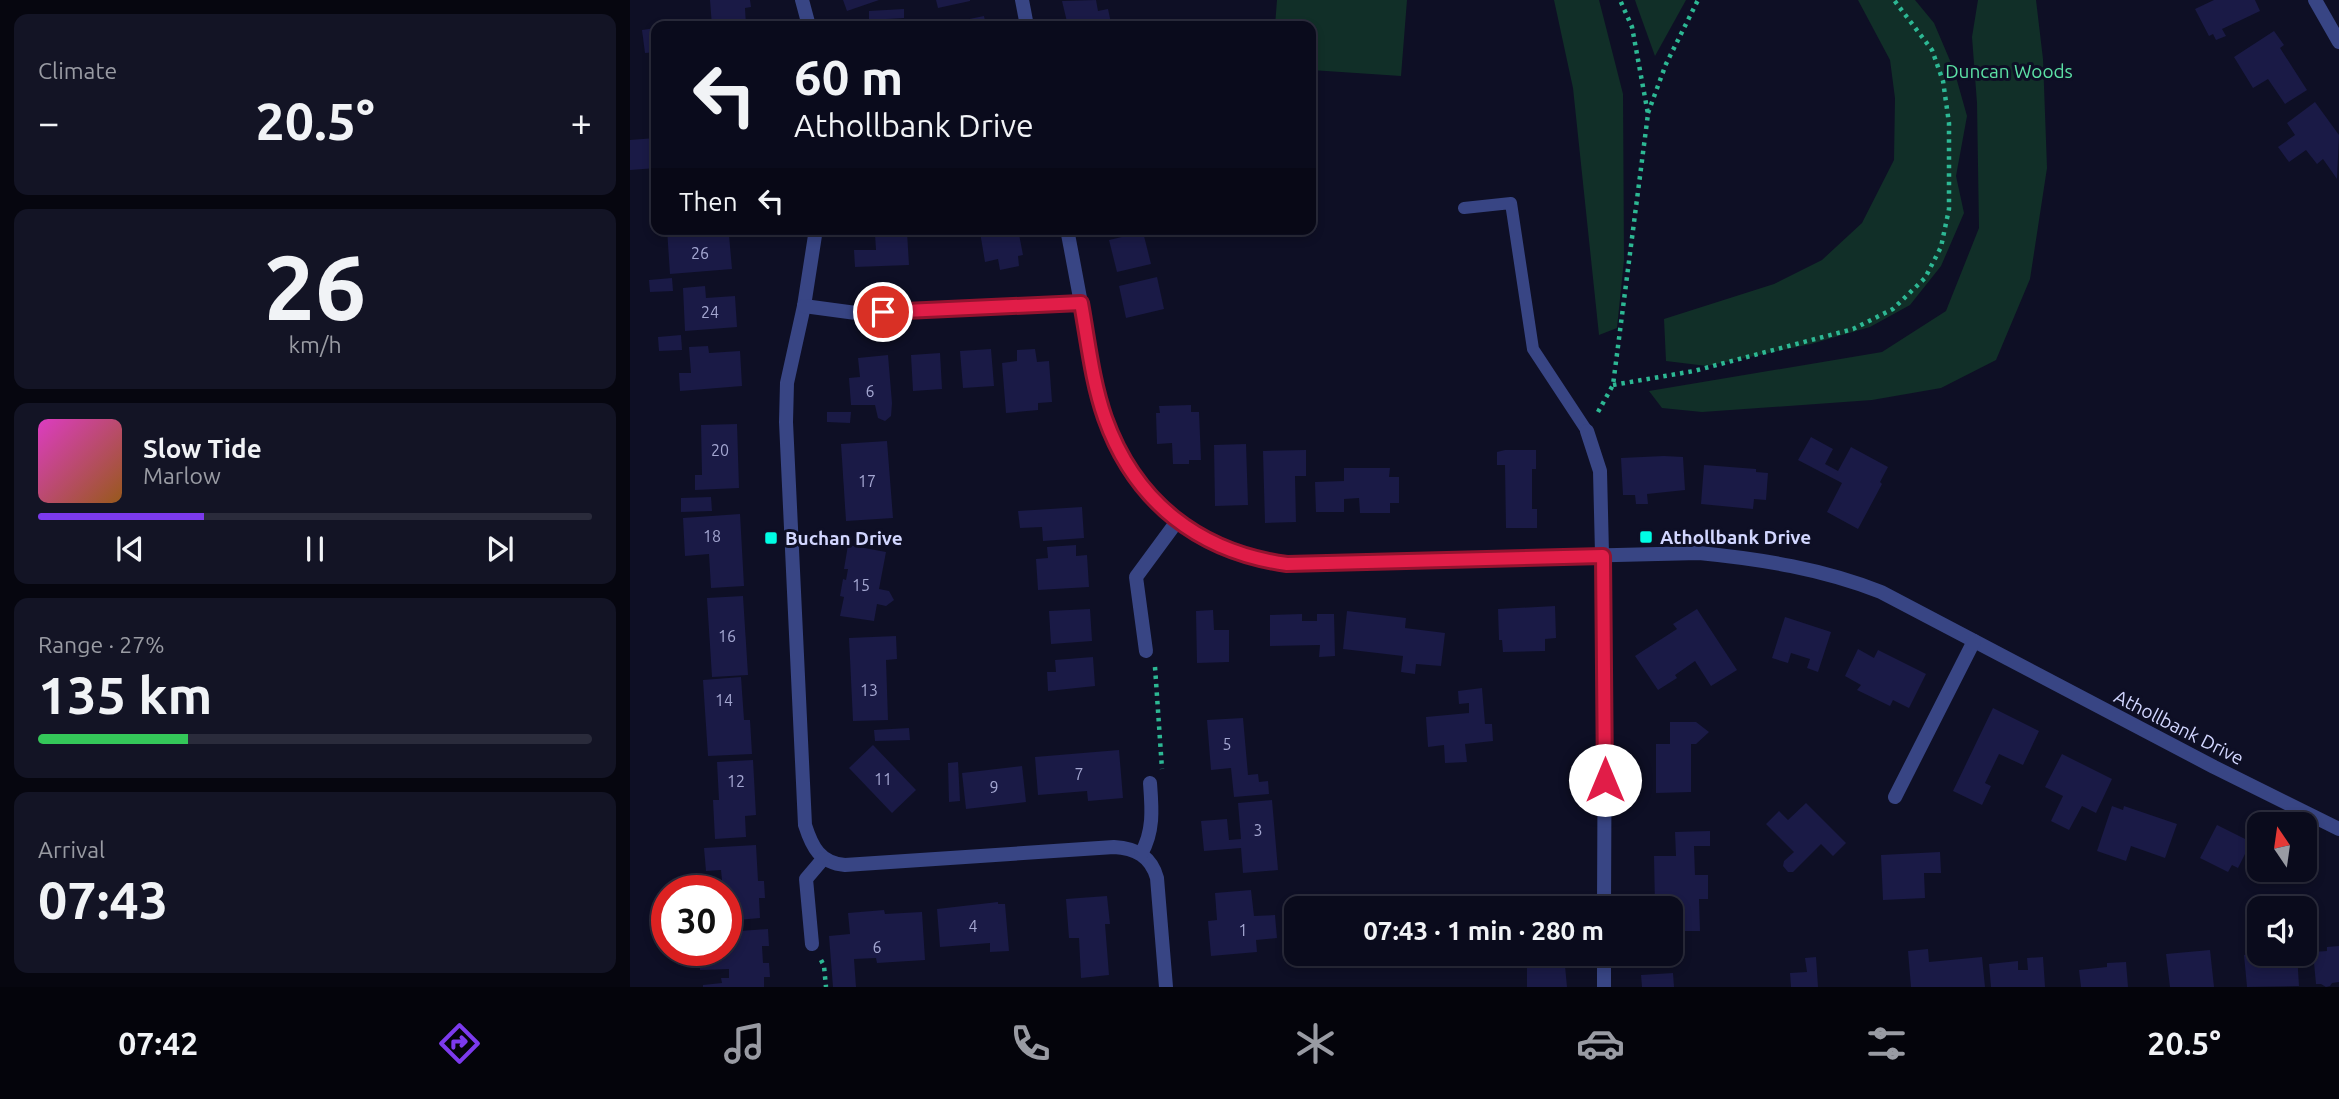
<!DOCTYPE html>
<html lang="en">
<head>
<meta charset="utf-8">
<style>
  :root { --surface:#0a0b1c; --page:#131425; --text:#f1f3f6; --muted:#999ba3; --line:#2a2b3b; --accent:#7c3aed }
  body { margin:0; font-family:Ubuntu,sans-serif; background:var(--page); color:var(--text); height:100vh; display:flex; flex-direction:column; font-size:26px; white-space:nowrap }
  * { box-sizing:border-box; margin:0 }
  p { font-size:23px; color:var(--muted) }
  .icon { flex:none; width:38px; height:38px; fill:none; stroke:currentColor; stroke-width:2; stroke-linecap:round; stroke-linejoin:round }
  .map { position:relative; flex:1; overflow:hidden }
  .side { display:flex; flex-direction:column; gap:14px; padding:14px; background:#06060f; width:630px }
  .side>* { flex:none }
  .hud { position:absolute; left:21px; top:21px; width:665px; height:214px; border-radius:14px; box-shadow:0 4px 10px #0003,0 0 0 2px var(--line); background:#0a0b1c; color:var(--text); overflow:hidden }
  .needle { width:46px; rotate:347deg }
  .controls { position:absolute; left:1617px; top:812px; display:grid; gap:14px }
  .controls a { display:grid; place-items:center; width:70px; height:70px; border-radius:14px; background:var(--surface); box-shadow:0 4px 10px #0003,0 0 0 2px var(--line); font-size:35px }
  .speed { position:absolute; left:21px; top:875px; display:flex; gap:14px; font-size:35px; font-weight:700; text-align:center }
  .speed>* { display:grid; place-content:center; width:91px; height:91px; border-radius:50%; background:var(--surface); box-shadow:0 4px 10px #0003,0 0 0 2px var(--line); line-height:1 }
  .speed .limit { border:10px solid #d22; background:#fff; color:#111 }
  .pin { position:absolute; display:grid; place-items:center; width:60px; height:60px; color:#fff; margin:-30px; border:4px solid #fff; border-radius:50%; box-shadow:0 2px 7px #0007 }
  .me { position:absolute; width:77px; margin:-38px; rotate:0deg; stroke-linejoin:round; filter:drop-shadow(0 0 5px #0008) }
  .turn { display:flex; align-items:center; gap:24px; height:147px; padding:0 28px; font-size:32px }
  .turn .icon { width:91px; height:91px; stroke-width:2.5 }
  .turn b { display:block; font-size:49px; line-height:60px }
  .then { display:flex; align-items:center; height:66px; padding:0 28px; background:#0003; gap:14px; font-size:26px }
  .big { font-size:52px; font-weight:600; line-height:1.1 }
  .side .widget { flex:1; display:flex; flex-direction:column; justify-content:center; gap:10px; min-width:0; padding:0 24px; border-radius:14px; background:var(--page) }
  .side .dial { align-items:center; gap:0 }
  .dial b { font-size:91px; line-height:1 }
  .song { display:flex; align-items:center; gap:21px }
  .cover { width:84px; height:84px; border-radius:10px; background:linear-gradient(135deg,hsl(310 70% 55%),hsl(30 70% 35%)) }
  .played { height:7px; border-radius:4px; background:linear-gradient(90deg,var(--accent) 30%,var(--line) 30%) }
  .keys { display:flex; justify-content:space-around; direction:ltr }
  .heat { display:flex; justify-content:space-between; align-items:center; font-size:38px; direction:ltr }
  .charge { height:10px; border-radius:5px; background:linear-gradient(90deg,#34c759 27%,var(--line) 0) }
  .trip { position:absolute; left:654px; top:896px; width:399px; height:70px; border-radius:14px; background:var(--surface); box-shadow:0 4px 10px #0003,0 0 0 2px var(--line); font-weight:600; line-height:70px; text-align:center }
  .tabs { display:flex; height:112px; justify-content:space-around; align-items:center; background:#04040b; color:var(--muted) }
  .tabs .icon { width:49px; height:49px }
  .tabs .active { color:var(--accent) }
  .tabs b { font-size:32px; color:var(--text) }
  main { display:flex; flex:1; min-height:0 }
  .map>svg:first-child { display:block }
  .green { fill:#112f28 }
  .building { fill:#1a1a46 }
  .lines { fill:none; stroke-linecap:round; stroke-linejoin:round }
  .path { stroke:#2db894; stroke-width:4.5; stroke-dasharray:3.5 5; stroke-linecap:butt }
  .service { stroke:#384584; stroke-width:12 }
  .minor { stroke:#384584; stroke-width:14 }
  .route-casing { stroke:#92132f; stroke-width:18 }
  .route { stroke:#e11d48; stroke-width:12 }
  .poi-dot { fill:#00fde4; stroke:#0e0f25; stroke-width:2.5 }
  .labels { text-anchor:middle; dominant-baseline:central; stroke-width:6; stroke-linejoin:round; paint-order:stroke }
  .number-label { font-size:16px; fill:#a4a7d1 }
  .park-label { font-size:19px; fill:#5ce1a5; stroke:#0e0f25 }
  .poi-label { font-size:19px; font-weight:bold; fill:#d2d6ff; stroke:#0e0f25; text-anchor:start }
  .street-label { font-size:19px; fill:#d2d6ff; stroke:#0e0f25 }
</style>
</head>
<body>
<main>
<section class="side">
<div class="widget"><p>Climate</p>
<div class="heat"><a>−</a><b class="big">20.5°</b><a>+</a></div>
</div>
<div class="widget dial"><b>26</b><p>km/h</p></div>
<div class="widget">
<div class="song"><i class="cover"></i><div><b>Slow Tide</b><p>Marlow</p></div></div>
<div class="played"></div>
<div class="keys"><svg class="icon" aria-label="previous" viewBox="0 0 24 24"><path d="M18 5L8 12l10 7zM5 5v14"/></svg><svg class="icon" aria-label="pause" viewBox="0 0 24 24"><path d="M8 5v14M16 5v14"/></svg><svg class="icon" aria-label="next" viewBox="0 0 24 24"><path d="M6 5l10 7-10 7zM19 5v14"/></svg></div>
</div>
<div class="widget"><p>Range · 27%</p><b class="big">135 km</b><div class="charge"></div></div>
<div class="widget"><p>Arrival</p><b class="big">07:43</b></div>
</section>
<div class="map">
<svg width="1709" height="987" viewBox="0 0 1709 987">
  <rect width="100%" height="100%" fill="#0e0f25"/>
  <g class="green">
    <path d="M 647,0 L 777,0 L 771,76 L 681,70 L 681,26 L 645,26 Z"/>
    <path d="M 924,0 L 969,0 L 993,94 L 994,260 L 987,328 L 969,335 L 943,88 Z"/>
    <path d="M 1005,0 L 1056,0 L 1025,56 L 1007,6 Z"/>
    <path d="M 1228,0 L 1285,0 L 1304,23 L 1324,70 L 1337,116 L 1326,176 L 1334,213 L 1311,266 L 1280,305 L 1240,327 L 1181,344 L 1077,366 L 1036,361 L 1034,319 L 1144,284 L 1192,260 L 1232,223 L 1264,160 L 1265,98 L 1260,60 Z"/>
    <path d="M 1348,0 L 1406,0 L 1413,59 L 1417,168 L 1400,279 L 1366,360 L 1311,388 L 1242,400 L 1072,412 L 1032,408 L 1019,391 L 1252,352 L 1316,311 L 1349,228 L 1347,103 L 1342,37 Z"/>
  </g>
  <g class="building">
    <path d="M 80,0 L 120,0 L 121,7 L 115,8 L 116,26 L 82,26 Z"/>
    <path d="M 213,0 L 249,0 L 217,11 Z"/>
    <path d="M 306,0 L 340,0 L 340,1 L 308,8 Z"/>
    <path d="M 466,0 L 468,11 L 478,9 L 481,23 L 471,25 L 471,21 L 438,26 L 432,1 Z"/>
    <path d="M 1584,0 L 1625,0 L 1630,11 L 1592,29 L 1596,36 L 1586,40 L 1583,34 L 1579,36 L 1565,9 Z"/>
    <path d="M 274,9 L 274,18 L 239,20 L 239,11 Z"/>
    <path d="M 354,16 L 356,26 L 326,26 L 325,22 Z"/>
    <path d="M 26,28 L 26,52 L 15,53 L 12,30 Z"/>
    <path d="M 1644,31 L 1654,45 L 1650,48 L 1677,90 L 1655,104 L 1638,79 L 1623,88 L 1604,57 Z"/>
    <path d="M 1685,102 L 1709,135 L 1707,179 L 1693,159 L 1687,164 L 1676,150 L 1659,162 L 1648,147 L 1665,135 L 1657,123 Z"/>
    <path d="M 26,138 L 26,168 L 0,170 L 0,140 Z"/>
    <path d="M 37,229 L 70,229 L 71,237 L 99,235 L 102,269 L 40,274 Z"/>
    <path d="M 367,229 L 388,229 L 393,255 L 388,256 L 389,266 L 370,270 L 368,259 L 355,262 L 350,232 Z"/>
    <path d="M 277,232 L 279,265 L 225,267 L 224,250 L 246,250 L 245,234 Z"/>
    <path d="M 513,232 L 521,264 L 487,272 L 479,240 Z"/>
    <path d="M 527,277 L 534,309 L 496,318 L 489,286 Z"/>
    <path d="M 42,278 L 43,291 L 20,292 L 19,280 Z"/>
    <path d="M 75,286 L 76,298 L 105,296 L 107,327 L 55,331 L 53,288 Z"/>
    <path d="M 51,335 L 52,350 L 29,351 L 28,337 Z"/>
    <path d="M 78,346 L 79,353 L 110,351 L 112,386 L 50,391 L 49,373 L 61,373 L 59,347 Z"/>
    <path d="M 361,349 L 364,386 L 333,388 L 330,351 Z"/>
    <path d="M 405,349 L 407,362 L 419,361 L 422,402 L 408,403 L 408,410 L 376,413 L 372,363 L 387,361 L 387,350 Z"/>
    <path d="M 310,353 L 312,389 L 283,391 L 281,355 Z"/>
    <path d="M 258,355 L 262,403 L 261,416 L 255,421 L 248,418 L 245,405 L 221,405 L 219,378 L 230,377 L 228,358 Z"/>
    <path d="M 561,405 L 561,412 L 569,412 L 571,460 L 559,460 L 559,464 L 543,464 L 542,443 L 527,444 L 526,413 L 530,413 L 529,406 Z"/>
    <path d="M 197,412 L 221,412 L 220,423 L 197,422 Z"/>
    <path d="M 107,424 L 109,488 L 65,490 L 65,475 L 72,475 L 71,425 Z"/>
    <path d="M 1181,437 L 1203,449 L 1195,464 L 1208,471 L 1221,447 L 1258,467 L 1250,482 L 1252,484 L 1228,529 L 1197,512 L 1212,483 L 1168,460 Z"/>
    <path d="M 257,441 L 263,518 L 216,521 L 211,444 Z"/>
    <path d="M 616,444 L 618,505 L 585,506 L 584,445 Z"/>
    <path d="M 676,450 L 676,476 L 665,476 L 666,522 L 635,523 L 633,451 Z"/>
    <path d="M 875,450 L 906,450 L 906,469 L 902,469 L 902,509 L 907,509 L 907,528 L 876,528 L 875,465 L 867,465 L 867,452 Z"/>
    <path d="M 1034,456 L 1053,457 L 1055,490 L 1017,494 L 1018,504 L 1006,504 L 1005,495 L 993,495 L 991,458 Z"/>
    <path d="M 1074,465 L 1126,469 L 1126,472 L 1138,473 L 1136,500 L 1124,499 L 1123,509 L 1071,504 Z"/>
    <path d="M 714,468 L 760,468 L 759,477 L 769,477 L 769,503 L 760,503 L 760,513 L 730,513 L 729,498 L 714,499 L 714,512 L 686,512 L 685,482 L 714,481 Z"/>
    <path d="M 81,497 L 82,511 L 51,512 L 51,498 Z"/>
    <path d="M 452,507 L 454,538 L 413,541 L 412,527 L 390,528 L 388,511 Z"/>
    <path d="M 110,514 L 114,586 L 81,588 L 79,554 L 55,556 L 53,518 Z"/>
    <path d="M 218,545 L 256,552 L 249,589 L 259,591 L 264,600 L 256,606 L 247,604 L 244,621 L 210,616 L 214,597 L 210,596 L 213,579 L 216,580 L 218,569 L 214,569 Z"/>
    <path d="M 446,545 L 446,556 L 457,555 L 459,587 L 408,590 L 406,559 L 418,558 L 417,547 Z"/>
    <path d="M 113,596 L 118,675 L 82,677 L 77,598 Z"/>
    <path d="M 925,606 L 926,638 L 915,639 L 915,651 L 873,652 L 872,640 L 869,640 L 868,609 Z"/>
    <path d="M 460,609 L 462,641 L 421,644 L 419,611 Z"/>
    <path d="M 1067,609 L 1107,670 L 1081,686 L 1065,661 L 1045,675 L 1047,678 L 1028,690 L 1005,656 L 1047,629 L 1043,624 Z"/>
    <path d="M 583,610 L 584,630 L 599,630 L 599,662 L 567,663 L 566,611 Z"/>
    <path d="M 717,611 L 776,618 L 775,628 L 815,633 L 811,666 L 786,664 L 785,674 L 771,672 L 773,656 L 713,649 Z"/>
    <path d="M 672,614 L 672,621 L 687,621 L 687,614 L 704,614 L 705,656 L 689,657 L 690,645 L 640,646 L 640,615 Z"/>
    <path d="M 1155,617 L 1201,632 L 1188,672 L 1177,668 L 1180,659 L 1161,653 L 1158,663 L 1142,658 Z"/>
    <path d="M 266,636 L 267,659 L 256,660 L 258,720 L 223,721 L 219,638 Z"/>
    <path d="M 1228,649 L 1244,658 L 1248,650 L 1296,674 L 1279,708 L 1263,700 L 1260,706 L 1227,690 L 1231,685 L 1215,676 Z"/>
    <path d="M 463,657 L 465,686 L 418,691 L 417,672 L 426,672 L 425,660 Z"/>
    <path d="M 111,677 L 114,720 L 120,720 L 122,754 L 78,756 L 73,680 Z"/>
    <path d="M 852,688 L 855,724 L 862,724 L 863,741 L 835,744 L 837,762 L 815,763 L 814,745 L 798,747 L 796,717 L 839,713 L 839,703 L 829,704 L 828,691 Z"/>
    <path d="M 1363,708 L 1409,731 L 1393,765 L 1369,754 L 1355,783 L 1361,786 L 1352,805 L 1323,791 Z"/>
    <path d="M 613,718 L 618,775 L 628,774 L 629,782 L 638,781 L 639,794 L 604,797 L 601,768 L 581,770 L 577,720 Z"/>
    <path d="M 1040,722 L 1066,722 L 1079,732 L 1066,744 L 1061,744 L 1061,792 L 1026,793 L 1026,744 L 1040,744 Z"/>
    <path d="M 279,728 L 280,740 L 245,741 L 244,730 Z"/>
    <path d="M 243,745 L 286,790 L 262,813 L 219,768 Z"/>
    <path d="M 489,750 L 493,798 L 458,801 L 457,791 L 408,795 L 405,757 Z"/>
    <path d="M 1432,754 L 1482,779 L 1466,813 L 1452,806 L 1439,830 L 1421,821 L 1433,796 L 1415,787 Z"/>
    <path d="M 123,760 L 126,815 L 115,816 L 116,837 L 85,839 L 83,800 L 89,800 L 87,762 Z"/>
    <path d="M 328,762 L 330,801 L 319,802 L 318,763 Z"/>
    <path d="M 392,766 L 396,802 L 336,809 L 332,773 Z"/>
    <path d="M 642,800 L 648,870 L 613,873 L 611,848 L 574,851 L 571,821 L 597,819 L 599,840 L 611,839 L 608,803 Z"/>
    <path d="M 1176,803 L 1216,843 L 1203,856 L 1191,844 L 1163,872 L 1158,872 L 1153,866 L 1154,861 L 1164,852 L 1136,824 L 1149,811 L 1158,820 Z"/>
    <path d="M 1482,806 L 1493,810 L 1494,806 L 1547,824 L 1535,858 L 1501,846 L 1496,861 L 1467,851 Z"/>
    <path d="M 1587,825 L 1621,842 L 1608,868 L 1602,865 L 1598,872 L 1570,858 Z"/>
    <path d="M 1080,831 L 1080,846 L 1064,846 L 1065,875 L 1078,875 L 1078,899 L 1069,899 L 1070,931 L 1041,931 L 1041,908 L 1025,907 L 1024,856 L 1046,856 L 1045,832 Z"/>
    <path d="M 126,845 L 128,881 L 134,881 L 135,898 L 129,898 L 130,918 L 96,921 L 96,891 L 93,891 L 91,870 L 76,871 L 74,848 Z"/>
    <path d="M 1310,852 L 1311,873 L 1294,873 L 1295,898 L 1253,900 L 1251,855 Z"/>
    <path d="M 621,890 L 624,916 L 645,915 L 647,938 L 626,940 L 627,952 L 581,956 L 578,921 L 587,920 L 585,893 Z"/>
    <path d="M 477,896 L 480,924 L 475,924 L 479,975 L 451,978 L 449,938 L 439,938 L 436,899 Z"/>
    <path d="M 368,902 L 368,904 L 375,904 L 379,951 L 360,952 L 360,943 L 310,947 L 307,909 Z"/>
    <path d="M 254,910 L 255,914 L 292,912 L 295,960 L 247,963 L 246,958 L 224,959 L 226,987 L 203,987 L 199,936 L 220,934 L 218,913 Z"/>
    <path d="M 138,929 L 139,946 L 132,946 L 133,963 L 139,963 L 140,977 L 134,977 L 134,987 L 73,987 L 73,985 L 92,983 L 91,978 L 99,978 L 99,969 L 70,970 L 69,950 L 96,950 L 96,932 Z"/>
    <path d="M 661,938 L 667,938 L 667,954 L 689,954 L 689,959 L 663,961 Z"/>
    <path d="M 1709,946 L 1709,982 L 1702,983 L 1700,986 L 1696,987 L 1691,984 L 1686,984 L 1683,952 L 1697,951 L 1697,947 Z"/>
    <path d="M 1298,949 L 1299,962 L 1352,957 L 1355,987 L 1281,987 L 1278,951 Z"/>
    <path d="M 1580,950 L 1584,987 L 1540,987 L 1536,954 Z"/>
    <path d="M 1629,953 L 1667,954 L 1669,986 L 1617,987 L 1614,955 Z"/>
    <path d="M 1186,957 L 1188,987 L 1161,987 L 1160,973 L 1177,972 L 1175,958 Z"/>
    <path d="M 1413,957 L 1415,987 L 1361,987 L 1359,964 L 1388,961 L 1388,970 L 1398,970 L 1397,958 Z"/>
    <path d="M 1496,962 L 1498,987 L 1451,987 L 1449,970 L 1477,967 L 1477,963 Z"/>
    <path d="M 935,966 L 937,987 L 897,987 L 897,967 Z"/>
    <path d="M 1043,973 L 1044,987 L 1012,987 L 1011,975 Z"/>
  </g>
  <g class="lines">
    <g class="path">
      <path d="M 1018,113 L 1036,64 L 1068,0"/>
      <path d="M 983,385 L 1064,371 L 1223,329 L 1263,309 L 1295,278 L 1311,247 L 1319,209 L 1319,123 L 1313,81 L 1302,50 L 1264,0"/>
      <path d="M 968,412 L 983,385 L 1018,114 L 1002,27 L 990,0"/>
      <path d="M 525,667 L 532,769"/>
      <path d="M 191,960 L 194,966 L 196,987"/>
    </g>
    <path class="service" d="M 834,208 L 881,203 L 903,349 L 957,431"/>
    <g class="minor">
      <path d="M 172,0 L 179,26"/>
      <path d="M 392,0 L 397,26"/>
      <path d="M 1685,0 L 1709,42"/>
      <path d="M 186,229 L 174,306 L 157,383 L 156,422 L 175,825 C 182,847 190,863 215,865 L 484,847 C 505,848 521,856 527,878 L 536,987"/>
      <path d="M 437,229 C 445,270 452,310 460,350 C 464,373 467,397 475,418 C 506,502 569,552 657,563 L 1069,553 C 1131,559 1193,569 1251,592 L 1584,767 L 1709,829"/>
      <path d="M 174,306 L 226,313 L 451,303"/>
      <path d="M 957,431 L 970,471 L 975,677 L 974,908"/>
      <path d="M 516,651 L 506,577 L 548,520"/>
      <path d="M 1265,797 L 1344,641"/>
      <path d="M 511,854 C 524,831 522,809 520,783"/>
      <path d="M 182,944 L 176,879 L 193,859"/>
      <path d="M 974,954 L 974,987"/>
    </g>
  </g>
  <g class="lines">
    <g class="route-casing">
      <path id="route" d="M 253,312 L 451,303 C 458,341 462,381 475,418 C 505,502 569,552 657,564 L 973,556 L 975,780"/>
    </g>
    <use href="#route" class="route"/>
  </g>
  <g class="poi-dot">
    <rect x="1009" y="530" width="14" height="14" rx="3.5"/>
    <rect x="134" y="531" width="14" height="14" rx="3.5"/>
  </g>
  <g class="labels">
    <g class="number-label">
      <text x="70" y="253">26</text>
      <text x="80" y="312">24</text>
      <text x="240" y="391">6</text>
      <text x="90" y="450">20</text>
      <text x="237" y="481">17</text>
      <text x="82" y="536">18</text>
      <text x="231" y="585">15</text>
      <text x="97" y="636">16</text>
      <text x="239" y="690">13</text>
      <text x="94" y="700">14</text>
      <text x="597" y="744">5</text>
      <text x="449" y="774">7</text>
      <text x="253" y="779">11</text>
      <text x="106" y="781">12</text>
      <text x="364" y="787">9</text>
      <text x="628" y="830">3</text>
      <text x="343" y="926">4</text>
      <text x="613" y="930">1</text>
      <text x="247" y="947">6</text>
    </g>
    <g class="park-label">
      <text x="1379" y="71">Duncan Woods</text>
    </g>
    <g class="poi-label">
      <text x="1030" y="537">Athollbank Drive</text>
      <text x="155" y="538">Buchan Drive</text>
    </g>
    <g class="street-label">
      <text transform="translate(1549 727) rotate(27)">Athollbank Drive</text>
    </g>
  </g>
</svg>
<div class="controls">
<a><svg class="needle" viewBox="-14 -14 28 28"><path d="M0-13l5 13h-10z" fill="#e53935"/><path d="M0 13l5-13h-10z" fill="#999ba3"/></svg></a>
<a><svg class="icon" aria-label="sound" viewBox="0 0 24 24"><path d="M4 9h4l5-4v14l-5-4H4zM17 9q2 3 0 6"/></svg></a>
</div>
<div class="speed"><div class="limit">30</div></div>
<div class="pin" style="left:253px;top:312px;background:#d93025"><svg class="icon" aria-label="arrive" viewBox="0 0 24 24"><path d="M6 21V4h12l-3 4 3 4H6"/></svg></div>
<svg class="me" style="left:975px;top:780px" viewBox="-20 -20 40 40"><circle r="19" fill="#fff"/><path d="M0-13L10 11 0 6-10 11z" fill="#e11d48"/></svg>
<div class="trip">07:43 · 1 min · 280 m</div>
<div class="hud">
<div class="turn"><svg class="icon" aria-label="left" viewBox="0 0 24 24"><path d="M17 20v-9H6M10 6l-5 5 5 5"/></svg><div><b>60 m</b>Athollbank Drive</div></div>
<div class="then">Then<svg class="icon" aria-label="left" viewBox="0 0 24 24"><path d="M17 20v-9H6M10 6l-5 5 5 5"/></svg></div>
</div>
</div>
</main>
<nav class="tabs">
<b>07:42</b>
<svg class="icon active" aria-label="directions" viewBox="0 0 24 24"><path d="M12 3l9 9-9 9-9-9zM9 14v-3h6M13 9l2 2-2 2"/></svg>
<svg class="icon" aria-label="music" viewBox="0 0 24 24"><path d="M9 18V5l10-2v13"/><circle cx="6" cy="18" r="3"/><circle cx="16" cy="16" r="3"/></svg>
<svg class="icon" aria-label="phone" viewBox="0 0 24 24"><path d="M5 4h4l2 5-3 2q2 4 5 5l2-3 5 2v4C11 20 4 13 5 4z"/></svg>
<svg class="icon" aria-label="climate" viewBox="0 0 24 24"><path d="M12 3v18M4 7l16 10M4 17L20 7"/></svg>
<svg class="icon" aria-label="car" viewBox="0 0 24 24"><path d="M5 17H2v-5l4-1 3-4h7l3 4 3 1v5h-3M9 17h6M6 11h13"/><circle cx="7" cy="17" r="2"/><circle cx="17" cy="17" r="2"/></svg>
<svg class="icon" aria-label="filters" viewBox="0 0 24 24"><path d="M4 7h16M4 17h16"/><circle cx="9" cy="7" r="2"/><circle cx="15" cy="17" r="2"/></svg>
<b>20.5°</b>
</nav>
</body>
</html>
